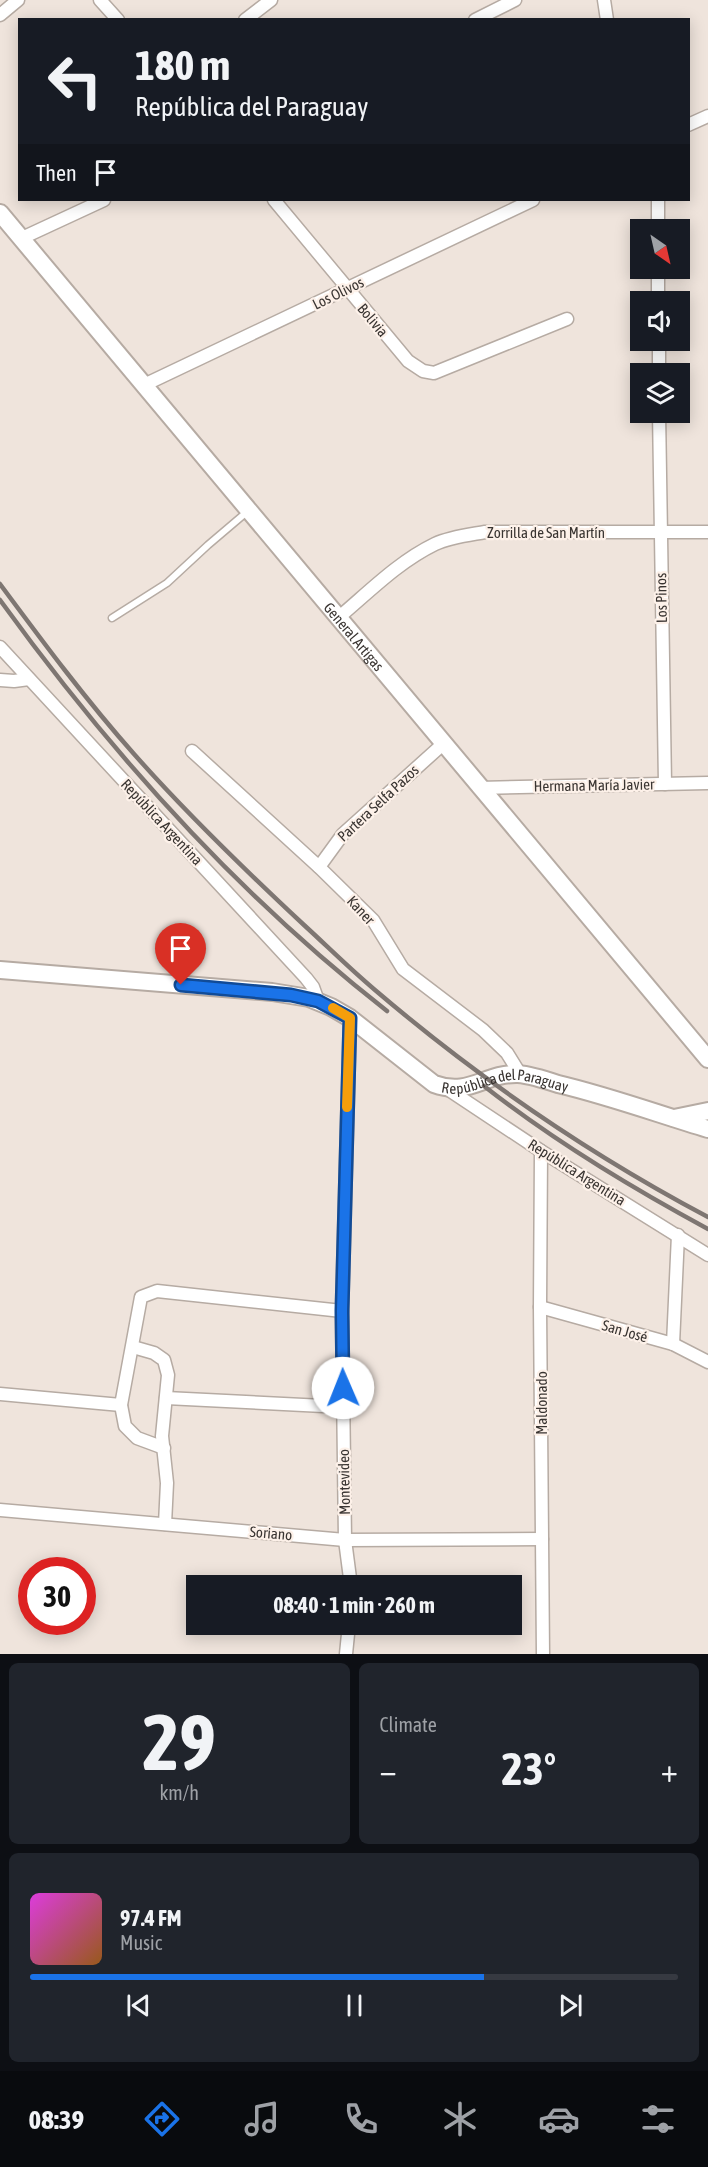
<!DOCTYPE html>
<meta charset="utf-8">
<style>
body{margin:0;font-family:"Asap Condensed",sans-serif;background:#20242c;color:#f1f3f6;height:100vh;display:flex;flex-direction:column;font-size:22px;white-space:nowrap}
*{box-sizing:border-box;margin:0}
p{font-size:20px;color:#9ea1a6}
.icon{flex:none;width:33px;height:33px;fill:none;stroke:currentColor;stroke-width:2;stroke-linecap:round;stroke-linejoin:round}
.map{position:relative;height:1654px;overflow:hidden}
.drawer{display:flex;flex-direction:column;gap:9px;padding:9px;background:#0d0f14;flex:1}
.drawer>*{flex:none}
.banner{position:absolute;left:18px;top:18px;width:672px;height:183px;border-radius:0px;box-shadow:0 3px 15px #0003;background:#171b24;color:#f1f3f6;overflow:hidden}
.needle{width:39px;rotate:146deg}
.buttons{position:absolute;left:630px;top:219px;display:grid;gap:12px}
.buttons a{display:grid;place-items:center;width:60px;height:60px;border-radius:0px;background:#171b24;box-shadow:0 3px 15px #0003;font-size:30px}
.speed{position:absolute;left:18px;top:1557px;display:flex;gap:12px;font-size:30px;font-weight:700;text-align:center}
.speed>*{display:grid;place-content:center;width:78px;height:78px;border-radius:50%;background:#171b24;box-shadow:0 3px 15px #0003;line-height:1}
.speed .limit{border:9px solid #d22;background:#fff;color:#111}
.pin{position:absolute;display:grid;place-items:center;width:51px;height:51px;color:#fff;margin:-62px -26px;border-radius:50% 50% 50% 0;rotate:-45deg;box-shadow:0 0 6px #0007}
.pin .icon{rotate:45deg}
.me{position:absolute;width:66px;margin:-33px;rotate:359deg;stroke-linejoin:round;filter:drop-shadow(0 0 4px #0008)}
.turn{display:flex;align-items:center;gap:21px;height:126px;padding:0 18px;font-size:27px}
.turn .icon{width:78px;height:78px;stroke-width:2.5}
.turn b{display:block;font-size:42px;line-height:51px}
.then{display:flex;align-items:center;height:57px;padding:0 18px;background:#0003;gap:12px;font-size:22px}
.big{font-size:45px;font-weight:700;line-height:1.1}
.drawer .widget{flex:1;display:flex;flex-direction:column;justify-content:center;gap:9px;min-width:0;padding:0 21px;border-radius:9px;background:#20242c}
.drawer .dial{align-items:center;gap:0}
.dial b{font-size:78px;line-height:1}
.song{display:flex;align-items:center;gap:18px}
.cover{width:72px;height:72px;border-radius:9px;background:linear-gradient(135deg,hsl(300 70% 55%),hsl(30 70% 35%))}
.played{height:6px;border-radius:3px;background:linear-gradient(90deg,#1a73e8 70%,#363941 70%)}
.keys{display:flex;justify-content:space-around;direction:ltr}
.heat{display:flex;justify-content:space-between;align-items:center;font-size:33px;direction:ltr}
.drawer .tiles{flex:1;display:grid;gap:9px;grid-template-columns:1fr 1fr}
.widget:last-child{grid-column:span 2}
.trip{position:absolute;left:186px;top:1575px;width:336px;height:60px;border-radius:0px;background:#171b24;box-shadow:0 3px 15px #0003;font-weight:700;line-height:60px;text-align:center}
.dock{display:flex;height:96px;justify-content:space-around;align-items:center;background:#090b0e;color:#9ea1a6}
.dock .icon{width:42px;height:42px}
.dock .active{color:#1a73e8}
.dock b{font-size:27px;color:#f1f3f6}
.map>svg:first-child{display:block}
</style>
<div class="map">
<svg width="708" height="1654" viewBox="0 0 708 1654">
<rect width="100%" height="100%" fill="#efe4dc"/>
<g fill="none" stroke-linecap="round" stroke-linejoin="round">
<g stroke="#b6aba3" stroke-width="9">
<path id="lane" d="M112,618l55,-35 41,-38 40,-34"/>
</g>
<g stroke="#b6aba3" stroke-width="15">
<g id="street">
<path d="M100,0l18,20"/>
<path d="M604,0l3,20"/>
<path d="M0,15l18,-15"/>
<path d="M245,20l26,-20"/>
<path d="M475,20l40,-20"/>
<path d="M688,125l20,-9"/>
<path d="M274,200l134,161 15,10 11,2 133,-54"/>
<path d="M658,200v30"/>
<path d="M22,238l82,-38"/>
<path d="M658,268v34"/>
<path d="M659,340v34"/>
<path d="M144,385l389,-185"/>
<path d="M659,412l6,372"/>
<path d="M338,618c31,-26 60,-56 97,-74 15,-7 33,-9 50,-12h223"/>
<path d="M0,647l306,331 7,9 5,14"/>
<path d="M0,680l14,1 15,-2"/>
<path d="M192,751l127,116 54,53 30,49 80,61 24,23 13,21"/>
<path d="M479,788l229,-5"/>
<path d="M319,867l24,-33 100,-90"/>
<path d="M350,1018l-8,293 3,229 6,46"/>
<path d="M446,1088l95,63 167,104"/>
<path d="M541,1151l-1,156 3,347"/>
<path d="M540,1307l133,37 35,18"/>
<path d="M673,1344l5,-109"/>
<path d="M133,1347l21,6 10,7 4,15 -6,61 5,47 -2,41"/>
<path d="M0,1394l121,11"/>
<path d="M166,1398l177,9"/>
<path d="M164,1448l-27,-10 -12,-12 -4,-21 20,-108 16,-6 185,20"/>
<path d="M0,1510l345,30 197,-1"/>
<path d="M346,1654l3,-30"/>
</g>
</g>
<g stroke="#b6aba3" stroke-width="20">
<g id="secondary">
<path id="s1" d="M0,213l708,846"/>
<path id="s2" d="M0,970l272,22 37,6 22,9 19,11 84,66c36,13 50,-11 84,-10 13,1 28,6 40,10 51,12 100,30 150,45"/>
<path d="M674,1118l34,-7"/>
</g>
</g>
<use href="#lane" stroke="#fff" stroke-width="6"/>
<use href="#street" stroke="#fff" stroke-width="12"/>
<use href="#secondary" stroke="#fff" stroke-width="16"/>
<g stroke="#7e7672" stroke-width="4.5">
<path d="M0,584c43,58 86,116 134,170 53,60 111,116 170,171 23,21 46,44 71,65 102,87 214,164 333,227"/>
<path d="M0,600c110,152 238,295 387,411"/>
<path d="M484,1086c70,55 146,101 224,143"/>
</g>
</g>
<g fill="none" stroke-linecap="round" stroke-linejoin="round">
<g stroke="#114b97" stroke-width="15">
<path id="route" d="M181,985l110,10 27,6 32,17 -8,293 1,77"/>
</g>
<use href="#route" stroke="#1a73e8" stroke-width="10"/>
<path stroke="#f59e0b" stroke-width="10" d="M333,1008l17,10 -3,89"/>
</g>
<g text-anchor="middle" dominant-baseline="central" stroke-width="4.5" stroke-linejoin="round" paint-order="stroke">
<g font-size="15" fill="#3a3532" stroke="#fdf1e9">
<text transform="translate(338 293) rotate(-26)">Los Olivos</text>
<text transform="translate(373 320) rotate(50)">Bolivia</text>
<text x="546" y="532">Zorrilla de San Martín</text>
<text transform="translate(661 598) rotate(-91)">Los Pinos</text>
<text stroke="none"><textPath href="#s1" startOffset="552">General Artigas</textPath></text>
<text transform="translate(594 785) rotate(-1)">Hermana María Javier</text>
<text transform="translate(378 803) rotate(-43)">Partera Selfa Pazos</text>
<text transform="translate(162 822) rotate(47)">República Argentina</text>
<text transform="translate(361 910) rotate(47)">Kaner</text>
<text stroke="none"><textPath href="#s2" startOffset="536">República del Paraguay</textPath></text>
<text transform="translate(577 1172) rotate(32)">República Argentina</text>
<text transform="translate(625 1331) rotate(16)">San José</text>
<text transform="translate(541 1403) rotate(-90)">Maldonado</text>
<text transform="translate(344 1482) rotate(-91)">Montevideo</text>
<text transform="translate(271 1533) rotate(5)">Soriano</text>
</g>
</g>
</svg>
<div class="buttons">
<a><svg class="needle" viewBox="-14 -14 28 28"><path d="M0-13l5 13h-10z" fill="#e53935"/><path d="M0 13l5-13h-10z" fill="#9ea1a6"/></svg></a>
<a><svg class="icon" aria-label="sound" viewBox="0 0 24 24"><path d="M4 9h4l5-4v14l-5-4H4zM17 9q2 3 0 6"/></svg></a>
<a><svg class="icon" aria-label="layers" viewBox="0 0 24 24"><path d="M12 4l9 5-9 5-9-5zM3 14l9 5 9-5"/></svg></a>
</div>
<div class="speed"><div class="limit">30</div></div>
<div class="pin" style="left:181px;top:985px;background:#d93025"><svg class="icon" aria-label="arrive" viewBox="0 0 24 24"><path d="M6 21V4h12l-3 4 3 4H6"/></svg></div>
<svg class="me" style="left:343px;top:1388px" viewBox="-20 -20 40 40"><circle r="19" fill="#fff"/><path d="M0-13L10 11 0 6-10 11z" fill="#1a73e8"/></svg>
<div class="trip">08:40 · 1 min · 260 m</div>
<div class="banner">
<div class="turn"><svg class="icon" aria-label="left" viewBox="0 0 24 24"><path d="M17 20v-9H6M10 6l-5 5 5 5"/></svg><div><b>180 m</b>República del Paraguay</div></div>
<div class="then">Then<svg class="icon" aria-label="arrive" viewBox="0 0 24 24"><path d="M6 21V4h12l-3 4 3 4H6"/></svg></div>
</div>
</div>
<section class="drawer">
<div class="tiles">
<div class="widget dial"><b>29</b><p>km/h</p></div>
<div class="widget"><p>Climate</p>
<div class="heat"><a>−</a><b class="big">23°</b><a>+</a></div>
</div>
<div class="widget">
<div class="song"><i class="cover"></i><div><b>97.4 FM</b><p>Music</p></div></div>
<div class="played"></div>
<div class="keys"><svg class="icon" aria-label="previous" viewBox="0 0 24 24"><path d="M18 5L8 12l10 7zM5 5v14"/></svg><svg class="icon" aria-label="pause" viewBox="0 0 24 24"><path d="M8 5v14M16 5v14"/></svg><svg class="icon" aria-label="next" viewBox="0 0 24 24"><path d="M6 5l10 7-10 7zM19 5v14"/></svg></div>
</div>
</div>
</section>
<nav class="dock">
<b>08:39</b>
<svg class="icon active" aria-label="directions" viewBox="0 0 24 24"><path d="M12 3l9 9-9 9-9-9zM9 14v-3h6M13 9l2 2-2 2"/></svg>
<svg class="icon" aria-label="music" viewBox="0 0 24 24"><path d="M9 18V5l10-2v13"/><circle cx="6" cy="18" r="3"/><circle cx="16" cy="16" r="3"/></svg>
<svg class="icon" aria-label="phone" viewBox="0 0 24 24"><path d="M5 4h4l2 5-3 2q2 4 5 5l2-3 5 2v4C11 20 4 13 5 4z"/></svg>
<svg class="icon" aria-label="climate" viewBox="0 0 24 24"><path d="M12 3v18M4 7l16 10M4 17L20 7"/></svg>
<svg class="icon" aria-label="car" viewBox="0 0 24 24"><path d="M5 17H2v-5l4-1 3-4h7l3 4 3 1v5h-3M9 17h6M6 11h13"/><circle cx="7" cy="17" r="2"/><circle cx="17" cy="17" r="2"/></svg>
<svg class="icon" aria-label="filters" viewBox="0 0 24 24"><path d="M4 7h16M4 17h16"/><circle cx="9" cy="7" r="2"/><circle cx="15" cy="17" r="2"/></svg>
</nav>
